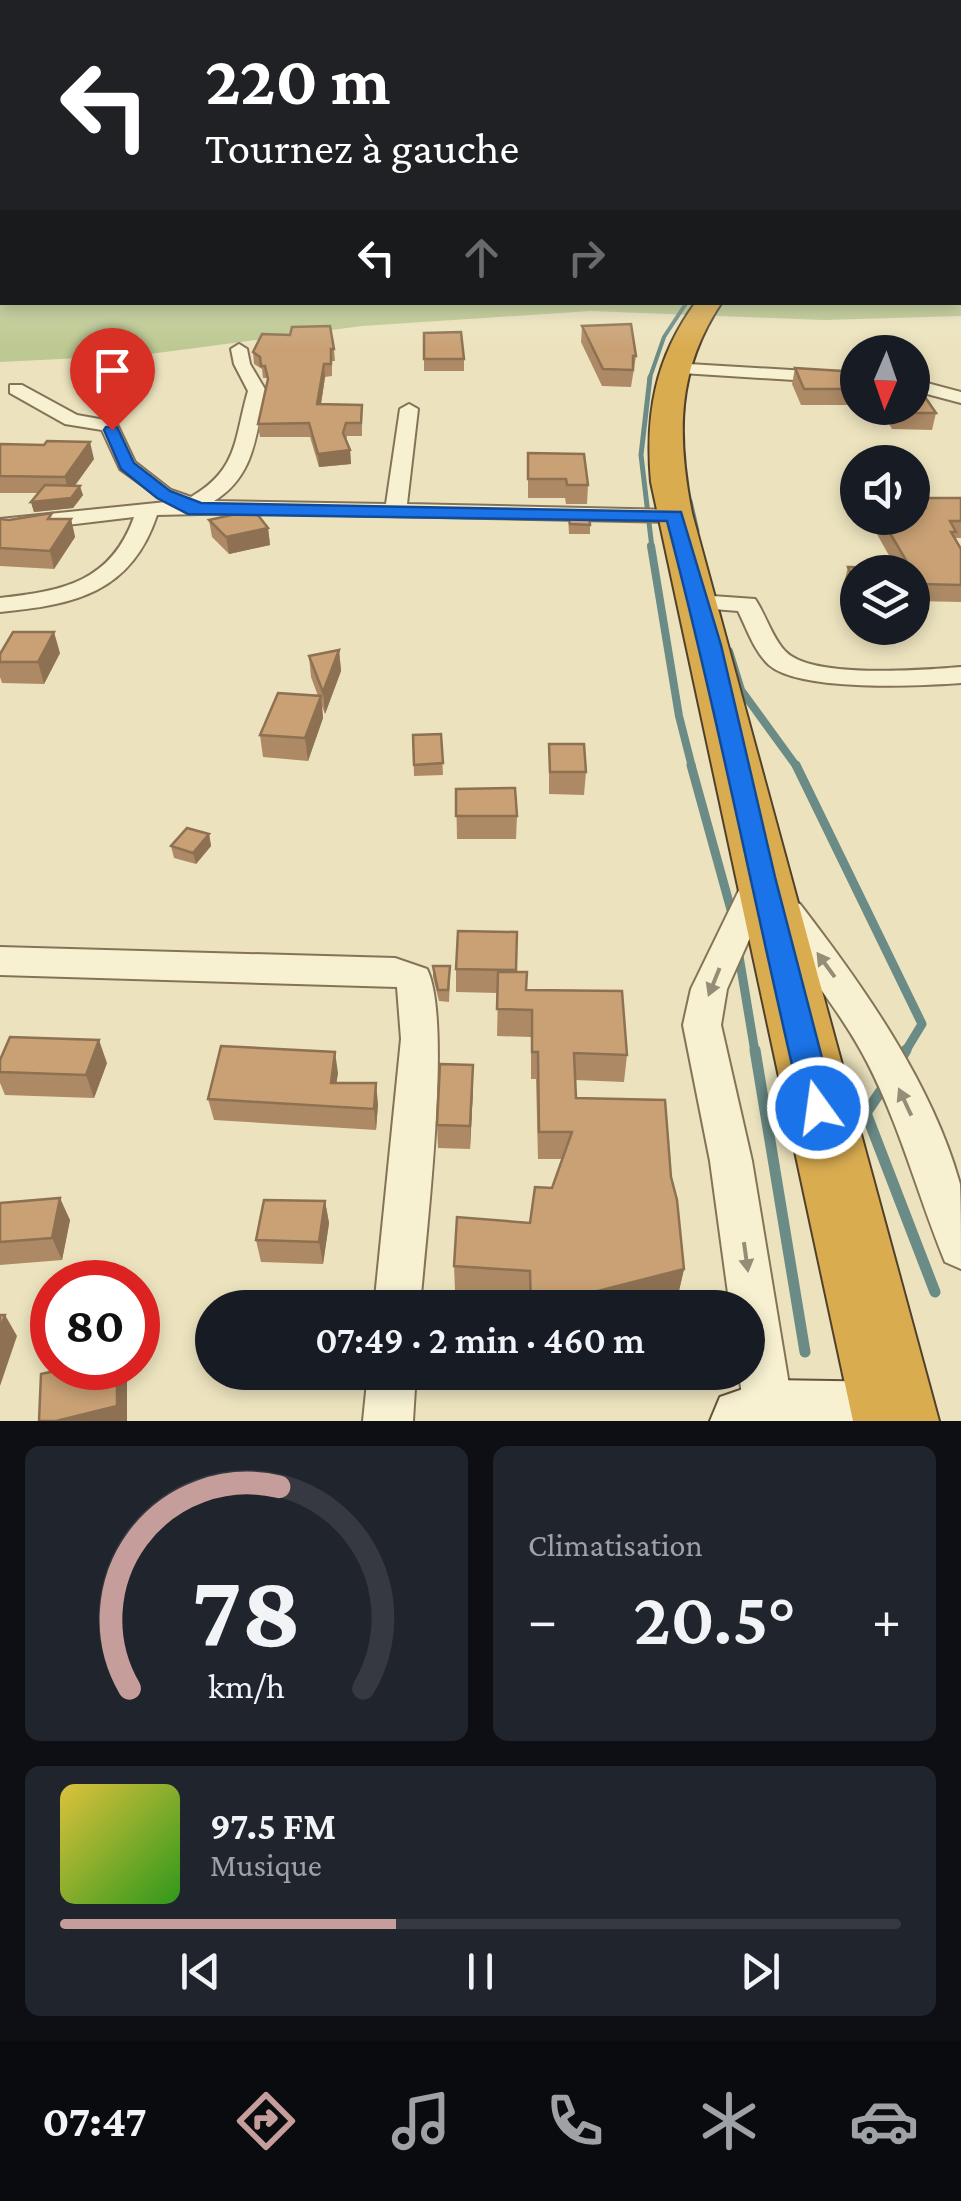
<!DOCTYPE html>
<html lang="fr">
<meta charset="utf-8">
<style>
body{margin:0;font-family:"Crimson Pro",serif;background:#20242c;color:#f1f3f6;height:100vh;display:flex;flex-direction:column;font-size:38px;white-space:nowrap}
*{box-sizing:border-box;margin:0}
p{font-size:32px;color:#9ea1a6}
.icon{flex:none;width:55px;height:55px;fill:none;stroke:currentColor;stroke-width:2;stroke-linecap:round;stroke-linejoin:round}
.map{position:relative;height:1421px;overflow:hidden}
.side{display:flex;flex-direction:column;gap:25px;padding:25px;background:#0d0f14;flex:1}
.side>*{flex:none}
.banner{position:absolute;left:0px;top:0px;width:962px;height:305px;box-shadow:0 5px 15px #0003;background:#202124;color:#fff;overflow:hidden}
.needle{width:65px;rotate:182deg}
.controls{position:absolute;left:840px;top:335px;display:grid;gap:20px}
.controls a{display:grid;place-items:center;width:90px;height:90px;border-radius:50%;background:#171b24;box-shadow:0 5px 15px #0003;font-size:50px}
.speed{position:absolute;left:30px;top:1260px;display:flex;gap:20px;font-size:50px;font-weight:700;text-align:center}
.speed>*{display:grid;place-content:center;width:130px;height:130px;border-radius:50%;background:#171b24;box-shadow:0 5px 15px #0003;line-height:1}
.speed .limit{border:15px solid #d22;background:#fff;color:#111}
.pin{position:absolute;display:grid;place-items:center;width:85px;height:85px;color:#fff;margin:-102px -42px;border-radius:50% 50% 50% 0;rotate:-45deg;box-shadow:0 0 10px #0007}
.pin .icon{rotate:45deg}
.me{position:absolute;width:110px;margin:-55px;rotate:346deg;stroke-linejoin:round;filter:drop-shadow(0 0 8px #0008)}
.turn{display:flex;align-items:center;gap:35px;height:210px;padding:0 40px;font-size:45px}
.turn .icon{width:130px;height:130px;stroke-width:2.5}
.turn b{display:block;font-size:70px;line-height:85px}
.lanes{display:flex;align-items:center;height:95px;padding:0 40px;background:#0003;justify-content:center;gap:50px;direction:ltr}
.lanes .off{opacity:.35}
.big{font-size:75px;font-weight:600;line-height:1.1}
.side .tile{flex:1;display:flex;flex-direction:column;justify-content:center;gap:15px;min-width:0;padding:0 35px;border-radius:15px;background:#20242c}
.side .dial{align-items:center;gap:0}
.dial svg{height:260px;overflow:visible;fill:none;stroke:#363941;stroke-width:7;stroke-linecap:round;text-anchor:middle}
.dial text{fill:#f1f3f6;stroke:none}
.song{display:flex;align-items:center;gap:30px}
.cover{width:120px;height:120px;border-radius:15px;background:linear-gradient(135deg,hsl(50 70% 55%),hsl(110 70% 35%))}
.played{height:10px;border-radius:5px;background:linear-gradient(90deg,#c59d9a 40%,#363941 40%)}
.keys{display:flex;justify-content:space-around;direction:ltr}
.heat{display:flex;justify-content:space-between;align-items:center;font-size:55px;direction:ltr}
.side .tiles{flex:1;display:grid;gap:25px;grid-template-columns:1fr 1fr}
.tile:last-child{grid-column:span 2}
.trip{position:absolute;left:195px;top:1290px;width:570px;height:100px;border-radius:50px;background:#171b24;box-shadow:0 5px 15px #0003;font-weight:600;line-height:100px;text-align:center}
.tab-bar{display:flex;height:160px;justify-content:space-around;align-items:center;background:#090b0e;color:#9ea1a6}
.tab-bar .icon{width:70px;height:70px}
.tab-bar .selected{color:#c59d9a}
.tab-bar b{font-size:45px;color:#f1f3f6}
.map>svg:first-child{display:block}
</style>
<div class="map">
<svg width="961" height="1421" viewBox="0 0 961 1421">
<rect width="100%" height="100%" fill="#ece3be"/>
<path fill="#bdc993" d="M0,256l2,46h958l1,-46v60l-137,4 -234,-9 -228,15 -220,29 -142,7z"/>
<g fill="none" stroke-linecap="round" stroke-linejoin="round">
<path stroke="#6a8b86" stroke-width="4" d="M649,380l15,-43 23,-35"/>
<g stroke="#6a8b86" stroke-width="5">
<path d="M650,377l-9,78 11,93"/>
<path d="M690,501l7,30"/>
</g>
<g stroke="#6a8b86" stroke-width="8">
<path d="M651,546l28,170 13,51"/>
<path d="M729,651l12,39 56,77"/>
</g>
<g stroke="#6a8b86" stroke-width="9">
<path d="M691,765l42,152"/>
<path d="M796,765l126,259 -17,28"/>
<path d="M738,950l17,102"/>
</g>
<g stroke="#6a8b86" stroke-width="11">
<path d="M755,1050l50,302"/>
<path d="M899,1062l7,-12"/>
<path d="M887,1082l-21,31 69,179"/>
</g>
<g stroke="#847358" stroke-width="4">
<g id="street">
<path d="M2,230v8l-2,1v-8z"/>
<path d="M239,344l8,5 3,15 16,27c-11,43 -10,84 -52,110l172,3 14,-95 9,-5 9,5 -11,95 267,6 11,6 -11,6 -430,-9 -87,2c-26,78 -83,90 -157,97v-14c63,-7 111,-16 134,-81l-134,16v-14l166,-17 -46,-33 -18,-39 -37,-6 -55,-31v-8h12l55,30 39,7 19,40 36,28 20,7c48,-28 43,-58 57,-106l-14,-27 -3,-15z"/>
<path d="M672,363l186,11v10l-192,-12v-8z"/>
<path d="M912,379l49,13v11l-49,-13z"/>
<path d="M698,595l57,4c11,16 17,39 31,53 27,27 137,18 175,15v16c-41,3 -161,9 -192,-18 -15,-14 -22,-36 -31,-54l-49,-4 -3,-5z"/>
<path d="M758,872l12,3 4,9 -47,105 -6,36 31,136 43,260h-50l-6,-49h9v-64h-18l-20,-147 -27,-136 8,-36 51,-105 4,-9z"/>
<path d="M788,900l12,4c63,82 132,179 160,280 1,25 1,59 1,85l-16,-7c-27,-66 -45,-136 -78,-200 -27,-53 -68,-97 -96,-149l5,-9z"/>
<path d="M0,947l395,11 32,11c26,52 -2,270 -7,339h-46l27,-269 -4,-52 -397,-12z"/>
<path d="M368,1372h48l-3,49h-50z"/>
</g>
</g>
<g stroke="#65543b" stroke-width="4">
<path id="secondary" d="M769,1380l126,2 24,10 10,24 -3,5h-216l10,-24z"/>
</g>
<g stroke="#51412c" stroke-width="4">
<path id="highway" d="M696,302h26c-46,68 -45,134 -30,211l247,908h-86l-202,-939c-6,-68 4,-124 45,-180z"/>
</g>
<use href="#street" fill="#f7f0d1" fill-rule="evenodd"/>
<use href="#secondary" fill="#f7f0d1" fill-rule="evenodd"/>
<use href="#highway" fill="#daac50" fill-rule="evenodd"/>
</g>
<g fill="#ad8a65">
<path d="M582,326l54,30 -5,31 -29,-1 -21,-44z"/>
<path d="M424,333l40,26v12h-40z"/>
<path d="M334,349l1,12h-3v15l-7,1 -4,27 41,14v18h-15l-1,4 4,10 1,14 -32,3 -9,-30h-50l-2,-13 10,-42 -1,-4h-4l-1,-9 -8,-5 -1,-12z"/>
<path d="M795,368l63,4v33h-57l-9,-21z"/>
<path d="M880,408h32l24,5 -4,17 -40,-1z"/>
<path d="M0,444l94,15 -20,27 9,9 -10,13 -39,4 -3,-10 7,-9h-38z"/>
<path d="M528,453l60,32 -1,19h-21l-1,-6h-37z"/>
<path d="M961,498v40h-6l6,11v53l-45,-1 -4,-5v-24h-54v40h-5l-10,-25 5,-20 48,1 -28,-50h44z"/>
<path d="M568,514l22,11v9h-21z"/>
<path d="M0,519h71l4,18 -21,32 -54,-3z"/>
<path d="M209,520l59,8 2,17 -41,9 -17,-17z"/>
<path d="M339,650l2,21 -16,43 -3,-8 1,12 -15,43 -45,-4 -3,-22 58,-39 -7,-19 -2,-21z"/>
<path d="M60,653l-16,31 -42,-1 -2,-6v-23z"/>
<path d="M441,734l2,41 -29,1 -1,-41z"/>
<path d="M549,744l37,28 -2,23 -35,-1z"/>
<path d="M456,789l61,27 -1,23h-59z"/>
<path d="M209,834l2,12 -15,18 -22,-6 -3,-12z"/>
<path d="M517,932l-1,40 10,18 101,65 -3,27 -49,-2 1,18 95,79 13,92 -6,26 -49,13h-100l-1,-12 -73,-5 -1,-25 76,-43 22,-35 10,-29h-24l-2,-80h-5v-42l-34,-1 1,-43 -42,-1v-23z"/>
<path d="M433,966l17,12 -1,24 -10,-1 -6,-24z"/>
<path d="M107,1063l-13,35 -89,-3 -5,-12v-11z"/>
<path d="M338,1073l-2,10 42,21 -2,26 -162,-10 -6,-21z"/>
<path d="M473,1088l-3,61 -32,-1 -1,-23z"/>
<path d="M325,1201l4,22 -6,41 -62,-2 -5,-22z"/>
<path d="M0,1203l70,17 -8,40 -62,5z"/>
<path d="M418,1372h32v8l-31,2z"/>
</g>
<g fill="#8d7152">
<path d="M324,364l1,13 -6,40 -2,-13z"/>
<path d="M90,442l4,17 -25,35 -4,-17z"/>
<path d="M350,450l1,14 -32,3 -1,-13z"/>
<path d="M80,486l3,9 -10,13 -39,4 -3,-10z"/>
<path d="M71,519l4,18 -21,32 -4,-18z"/>
<path d="M268,528l2,17 -41,9 -3,-17z"/>
<path d="M54,632l6,21 -16,31 -6,-22z"/>
<path d="M339,650l2,21 -16,43 -2,-22z"/>
<path d="M321,696l2,22 -15,43 -3,-23z"/>
<path d="M209,834l2,12 -15,18 -3,-11z"/>
<path d="M99,1040l8,23 -13,35 -8,-23z"/>
<path d="M335,1052l3,21 -5,31 -2,-21z"/>
<path d="M473,1065v23l-3,61v-23z"/>
<path d="M376,1083l2,21 -2,26 -2,-21z"/>
<path d="M60,1198l10,22 -8,40 -10,-22z"/>
<path d="M325,1201l4,22 -6,41 -4,-22z"/>
<path d="M684,1269l-6,26 -49,13h-96z"/>
<path d="M5,1315l12,21 -17,50v-56z"/>
<path d="M117,1368h6l4,8v45h-71z"/>
</g>
<g fill="#c9a175" stroke="#8d7152" stroke-width="2.5">
<rect x="0" y="169" width="2" height="29"/>
<path d="M631,324l5,32h-3v14l-30,-1 -21,-43z"/>
<path d="M330,326l4,23h-3v15h-7l-7,40 45,1 -1,18h-15l-3,10 7,17 -32,4 -9,-31 -51,1 10,-45 -3,-13h-4l-1,-9 -7,-5 9,-18 28,1 2,-8z"/>
<path d="M461,332l3,27h-40v-26z"/>
<path d="M795,368l63,4v17h-54z"/>
<path d="M912,378l24,35h-40l-3,-5h19z"/>
<path d="M47,441l43,1 -25,35 -65,-1v-32l44,1z"/>
<path d="M528,453l56,1 4,31h-21l-1,-6h-38z"/>
<path d="M45,485l35,1 -9,12 -40,4z"/>
<path d="M912,498h49v23h-11l6,11h-5l10,17v36l-41,-1 -39,-66h31z"/>
<path d="M254,510l14,18 -42,9 -17,-17z"/>
<path d="M52,513l-4,6h23l-21,32 -50,-3v-29l9,1z"/>
<path d="M568,514h21l1,11 -20,-1z"/>
<path d="M848,567l50,1 3,4h-43v19z"/>
<path d="M13,632h41l-16,30h-38v-8z"/>
<path d="M339,650l-16,42 -14,-36z"/>
<path d="M278,693l43,3 -16,42 -45,-3z"/>
<path d="M441,734l2,29 -29,2 -1,-30z"/>
<path d="M549,744h35l2,28h-36z"/>
<path d="M515,788l2,28h-61v-27z"/>
<path d="M187,828l22,6 -16,19 -22,-7z"/>
<path d="M458,931l59,1 -1,38 -60,-1z"/>
<path d="M433,966h17l-2,24h-10z"/>
<path d="M498,972h29l-1,18 96,1 5,64 -53,-2 2,45 89,2 6,77 6,23 7,69 -153,39 -1,-37 -76,-5 3,-49 73,6 5,-36 17,1 20,-56h-33l-1,-80h-6v-42l-35,-1z"/>
<path d="M10,1037l89,3 -13,35 -86,-3v-12z"/>
<path d="M221,1046l114,6 -4,31h45l-2,26 -166,-10z"/>
<path d="M440,1064l33,1 -3,61 -33,-1z"/>
<path d="M60,1198l-8,40 -52,4v-39z"/>
<path d="M264,1200l61,1 -6,41 -63,-2z"/>
<path d="M0,1315h5l-5,15z"/>
<path d="M68,1368h49v38l-61,15h-17l2,-47z"/>
</g>
<defs><path id="oneway-solid" d="M-6-.8H1V-3.2L6.5 0L1 3.2V.8H-6Z" transform="scale(2.5)"/></defs>
<g fill="#958d76">
<use href="#oneway-solid" transform="translate(826 965) rotate(-126)"/>
<use href="#oneway-solid" transform="translate(714 982) rotate(112)"/>
<use href="#oneway-solid" transform="translate(905 1102) rotate(-115)"/>
<use href="#oneway-solid" transform="translate(746 1257) rotate(82)"/>
</g>
<linearGradient id="sky" x2="0" y2="1"><stop stop-color="#8cb8d5"/><stop offset="0.43" stop-color="#f6f2e2"/><stop offset="1" stop-color="#f6f2e2" stop-opacity="0"/></linearGradient>
<rect width="961" height="348" fill="url(#sky)"/>
<path fill="#1a73e8" stroke="#114b97" stroke-width="2.5" d="M106,427h11l17,36 36,28 31,12 480,9 40,133 54,232 60,231 -5,10 -12,5 -11,-5 -5,-10c-46,-195 -84,-393 -135,-587l-479,-7 -31,-16 -36,-29 -17,-39z"/>
</svg>
<div class="controls">
<a><svg class="needle" viewBox="-14 -14 28 28"><path d="M0-13l5 13h-10z" fill="#e53935"/><path d="M0 13l5-13h-10z" fill="#9ea1a6"/></svg></a>
<a><svg class="icon" aria-label="sound" viewBox="0 0 24 24"><path d="M4 9h4l5-4v14l-5-4H4zM17 9q2 3 0 6"/></svg></a>
<a><svg class="icon" aria-label="layers" viewBox="0 0 24 24"><path d="M12 4l9 5-9 5-9-5zM3 14l9 5 9-5"/></svg></a>
</div>
<div class="speed"><div class="limit">80</div></div>
<div class="pin" style="left:112px;top:430px;background:#d93025"><svg class="icon" aria-label="arrive" viewBox="0 0 24 24"><path d="M6 21V4h12l-3 4 3 4H6"/></svg></div>
<svg class="me" style="left:818px;top:1108px" viewBox="-20 -20 40 40"><circle r="17" fill="#1a73e8" stroke="#fff" stroke-width="3"/><path d="M0-11L8 9 0 5-8 9z" fill="#fff"/></svg>
<div class="trip">07:49 · 2 min · 460 m</div>
<div class="banner">
<div class="turn"><svg class="icon" aria-label="left" viewBox="0 0 24 24"><path d="M17 20v-9H6M10 6l-5 5 5 5"/></svg><div><b>220 m</b>Tournez à gauche</div></div>
<div class="lanes"><svg class="icon" aria-label="left" viewBox="0 0 24 24"><path d="M17 20v-9H6M10 6l-5 5 5 5"/></svg><svg class="icon off" aria-label="ahead" viewBox="0 0 24 24"><path d="M12 20V5M6 11l6-6 6 6"/></svg><svg class="icon off" aria-label="right" viewBox="0 0 24 24"><path d="M7 20v-9h11M14 6l5 5-5 5"/></svg></div>
</div>
</div>
<section class="side">
<div class="tiles">
<div class="tile dial"><svg viewBox="0 0 100 80">
<path d="M14 69A42 42 0 1 1 86 69"/>
<path d="M14 69A42 42 0 0 1 60 7" stroke="#c59d9a"/>
<text x="50" y="56" font-size="32" font-weight="700">78</text>
<text x="50" y="72" font-size="11">km/h</text>
</svg></div>
<div class="tile"><p>Climatisation</p>
<div class="heat"><a>−</a><b class="big">20.5°</b><a>+</a></div>
</div>
<div class="tile">
<div class="song"><i class="cover"></i><div><b>97.5 FM</b><p>Musique</p></div></div>
<div class="played"></div>
<div class="keys"><svg class="icon" aria-label="previous" viewBox="0 0 24 24"><path d="M18 5L8 12l10 7zM5 5v14"/></svg><svg class="icon" aria-label="pause" viewBox="0 0 24 24"><path d="M8 5v14M16 5v14"/></svg><svg class="icon" aria-label="next" viewBox="0 0 24 24"><path d="M6 5l10 7-10 7zM19 5v14"/></svg></div>
</div>
</div>
</section>
<nav class="tab-bar">
<b>07:47</b>
<svg class="icon selected" aria-label="directions" viewBox="0 0 24 24"><path d="M12 3l9 9-9 9-9-9zM9 14v-3h6M13 9l2 2-2 2"/></svg>
<svg class="icon" aria-label="music" viewBox="0 0 24 24"><path d="M9 18V5l10-2v13"/><circle cx="6" cy="18" r="3"/><circle cx="16" cy="16" r="3"/></svg>
<svg class="icon" aria-label="phone" viewBox="0 0 24 24"><path d="M5 4h4l2 5-3 2q2 4 5 5l2-3 5 2v4C11 20 4 13 5 4z"/></svg>
<svg class="icon" aria-label="climate" viewBox="0 0 24 24"><path d="M12 3v18M4 7l16 10M4 17L20 7"/></svg>
<svg class="icon" aria-label="car" viewBox="0 0 24 24"><path d="M5 17H2v-5l4-1 3-4h7l3 4 3 1v5h-3M9 17h6M6 11h13"/><circle cx="7" cy="17" r="2"/><circle cx="17" cy="17" r="2"/></svg>
</nav>
